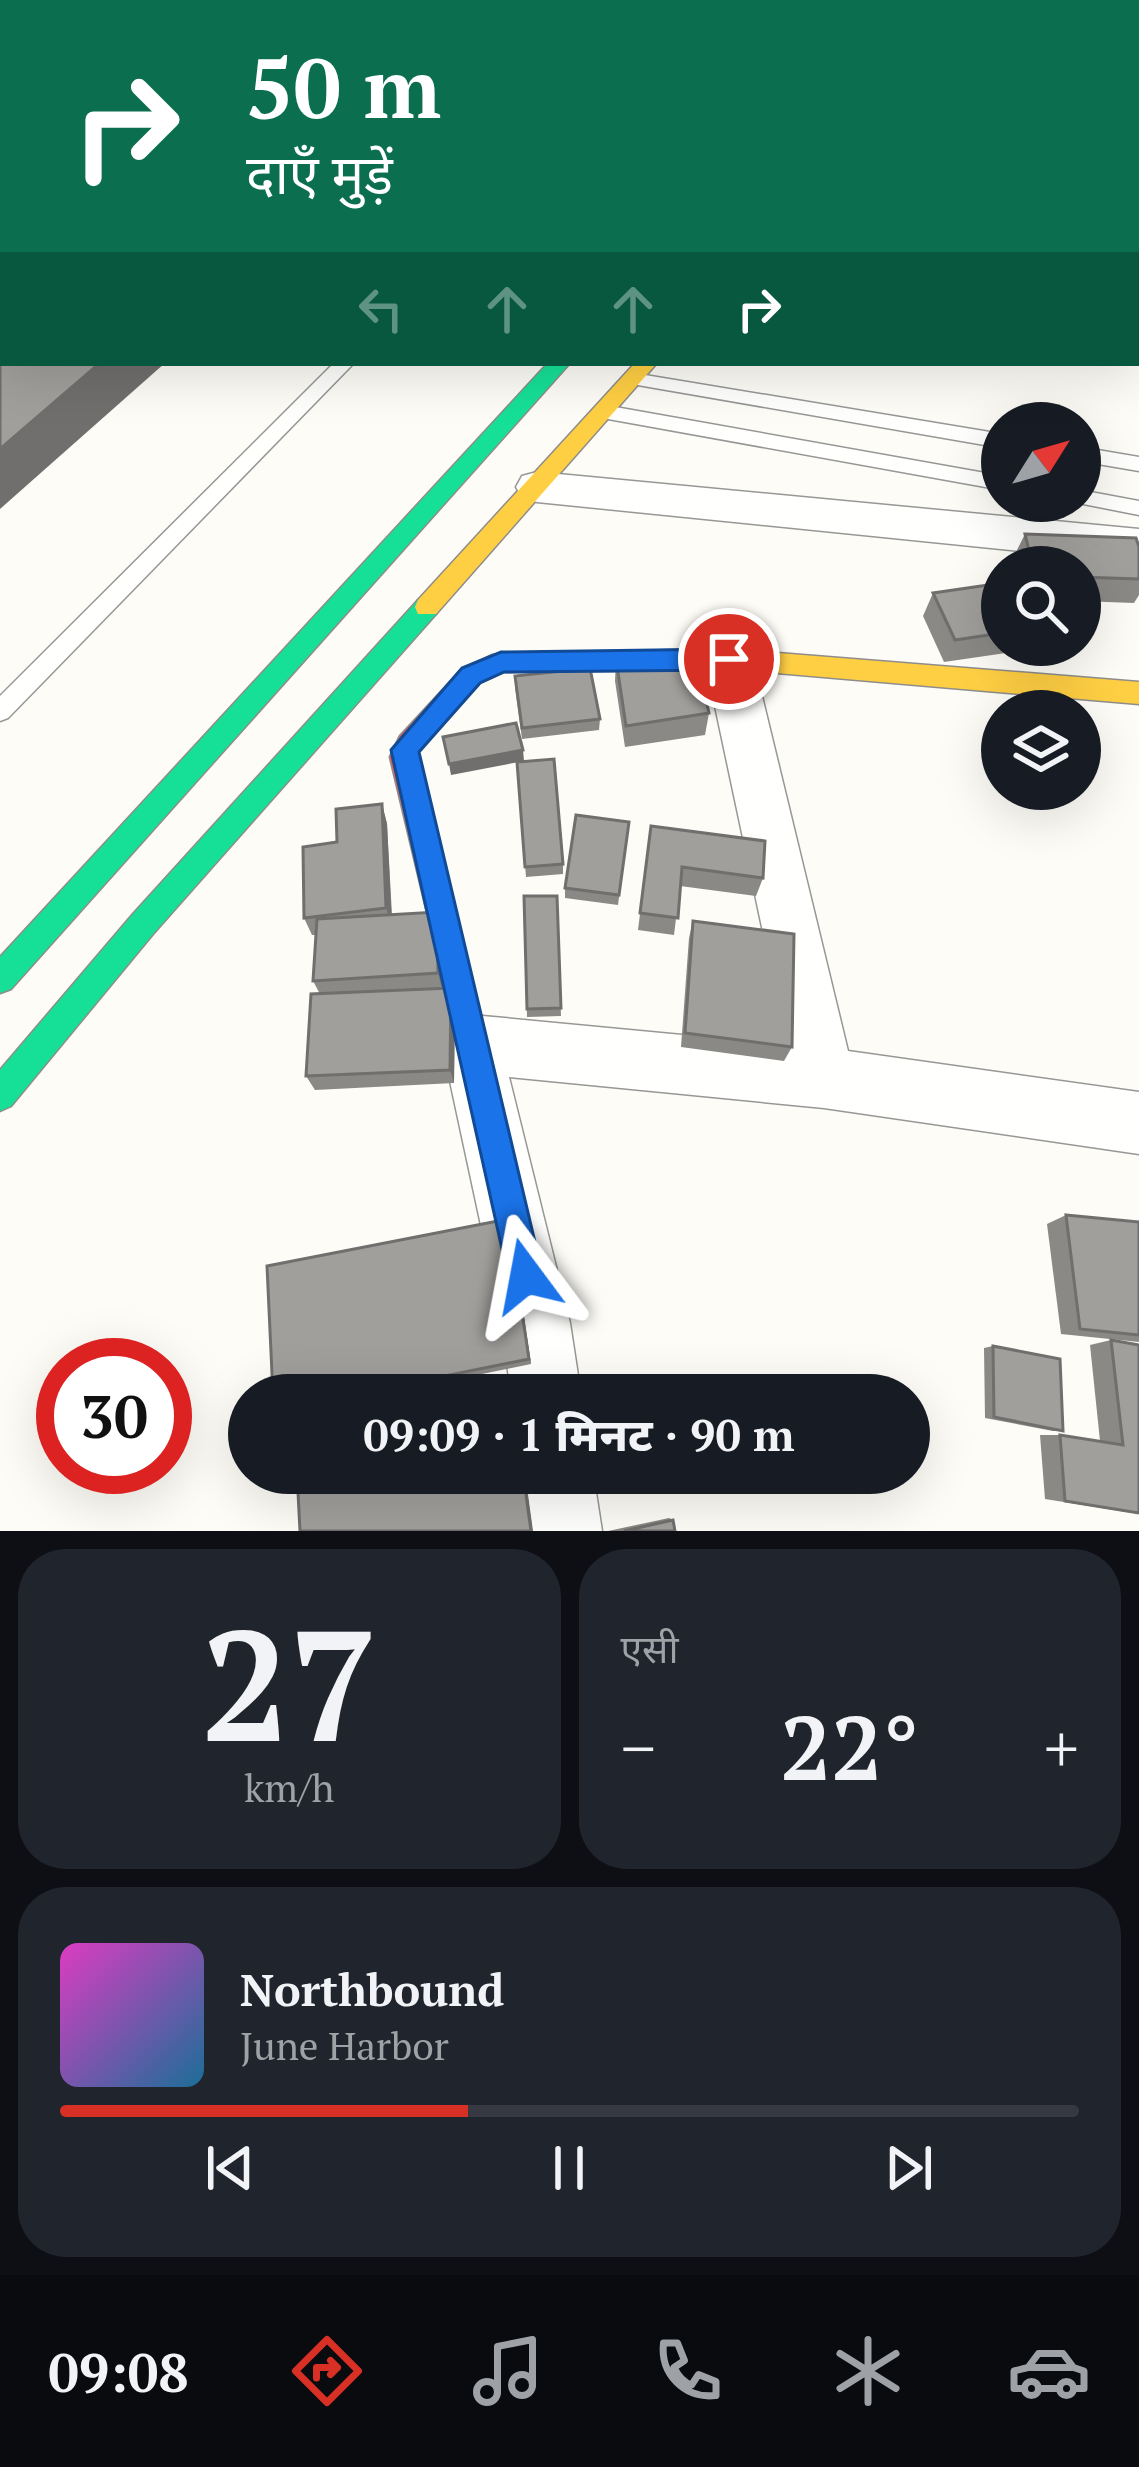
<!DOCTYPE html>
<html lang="hi">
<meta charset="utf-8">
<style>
body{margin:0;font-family:"PT Serif","Noto Sans Devanagari",serif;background:#20242c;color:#f1f3f6;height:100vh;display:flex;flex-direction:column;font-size:45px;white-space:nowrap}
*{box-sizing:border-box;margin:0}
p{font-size:39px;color:#9ea1a6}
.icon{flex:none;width:66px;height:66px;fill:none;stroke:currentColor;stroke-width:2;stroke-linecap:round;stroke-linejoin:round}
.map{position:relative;height:1531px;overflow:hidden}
.details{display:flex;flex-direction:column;gap:18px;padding:18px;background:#0d0f14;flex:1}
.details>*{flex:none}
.banner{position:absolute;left:0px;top:0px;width:1140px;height:366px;box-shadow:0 12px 48px #0002;background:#0b6e4f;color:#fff;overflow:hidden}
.needle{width:78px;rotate:53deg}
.buttons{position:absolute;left:981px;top:402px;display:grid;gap:24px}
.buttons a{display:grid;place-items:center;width:120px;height:120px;border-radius:50%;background:#171b24;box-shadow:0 12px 48px #0002;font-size:60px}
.speed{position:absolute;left:36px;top:1338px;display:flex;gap:24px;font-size:60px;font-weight:700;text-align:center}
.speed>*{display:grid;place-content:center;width:156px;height:156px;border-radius:50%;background:#171b24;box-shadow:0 12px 48px #0002;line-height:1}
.speed .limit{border:18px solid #d22;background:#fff;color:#111}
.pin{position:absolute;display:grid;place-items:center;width:102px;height:102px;color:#fff;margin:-51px;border:6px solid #fff;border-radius:50%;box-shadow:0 3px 12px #0007}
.me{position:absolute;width:132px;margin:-66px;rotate:347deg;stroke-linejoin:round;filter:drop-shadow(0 0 9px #0008)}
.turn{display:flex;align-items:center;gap:42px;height:252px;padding:0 48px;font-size:54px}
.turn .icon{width:156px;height:156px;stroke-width:2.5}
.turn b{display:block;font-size:84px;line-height:102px}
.lanes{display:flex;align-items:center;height:114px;padding:0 48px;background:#0003;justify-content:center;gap:60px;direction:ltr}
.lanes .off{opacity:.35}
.big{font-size:90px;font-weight:800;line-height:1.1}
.details .widget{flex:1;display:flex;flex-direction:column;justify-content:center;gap:18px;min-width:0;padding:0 42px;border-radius:48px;background:#20242c}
.details .dial{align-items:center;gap:0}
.dial b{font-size:156px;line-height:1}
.song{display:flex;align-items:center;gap:36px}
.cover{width:144px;height:144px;border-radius:18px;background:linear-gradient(135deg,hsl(310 70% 55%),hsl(200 70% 35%))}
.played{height:12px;border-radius:6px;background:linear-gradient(90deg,#d93025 40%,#363941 40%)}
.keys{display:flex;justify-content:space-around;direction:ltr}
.heat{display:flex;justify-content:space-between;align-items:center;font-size:66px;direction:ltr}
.details .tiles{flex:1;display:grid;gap:18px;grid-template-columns:1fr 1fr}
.widget:last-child{grid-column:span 2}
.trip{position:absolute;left:228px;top:1374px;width:702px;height:120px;border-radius:60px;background:#171b24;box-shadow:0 12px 48px #0002;font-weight:800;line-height:120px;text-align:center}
.tabs{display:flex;height:192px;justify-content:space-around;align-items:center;background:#090b0e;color:#9ea1a6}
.tabs .icon{width:84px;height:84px}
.tabs .on{color:#d93025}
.tabs b{font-size:54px;color:#f1f3f6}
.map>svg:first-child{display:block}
</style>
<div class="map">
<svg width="1139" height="1531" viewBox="0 0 1139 1531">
<rect width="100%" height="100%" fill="#fdfcf7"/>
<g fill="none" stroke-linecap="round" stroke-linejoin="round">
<g stroke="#979795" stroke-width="3">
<g id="lane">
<path d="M550,0h22l3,3h-22z"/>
<path d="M334,363h20l-346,355 -8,3v-25z"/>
<path d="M633,373l369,61v14l-376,-65v-8z"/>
<path d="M604,405l398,71v14l-405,-73v-10z"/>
<path d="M1080,447l59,10v14l-59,-10z"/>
<path d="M1080,490l59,11v14l-66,-13 7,-1z"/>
</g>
</g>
<g stroke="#979795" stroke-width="3">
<g id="street">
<path d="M537,472l602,57v34l-602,-61 -15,-4 -6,-11 6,-11z"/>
<path d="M729,640l17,5 7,14 95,392 291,41v62l-315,-46 -315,-31 61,246 11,72h-70l-9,-72 -60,-279 9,-20 21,-9 315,30 -82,-386 7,-14z"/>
<path d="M521,1473h72l9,58h-74z"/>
</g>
</g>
<g stroke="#8e8d8b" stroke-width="3">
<g id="fast">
<path d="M963,0h17l-19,3z"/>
<path d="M548,363h22l-559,626 -11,4v-36z"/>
<path d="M427,598l9,2 3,7 -3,7 -283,320 -142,172 -11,5v-41l133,-156 285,-314z"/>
</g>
</g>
<g stroke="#8e8d8b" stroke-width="3">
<g id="slow">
<path d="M891,0h16l-18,3z"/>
<path d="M635,363h22l-221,251h-18l-3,-7 3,-7z"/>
<path d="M729,649l410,33v22l-410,-35 -53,1 -13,-10 13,-10z"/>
</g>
</g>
<g stroke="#8e8d8b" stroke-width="3">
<path id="jam" d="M676,650l13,10 -13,10 -172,2 -24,11 -61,68 -3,6 72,287 -5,11 -11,4 -11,-4 -71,-298 10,-21 62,-67 30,-14z"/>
</g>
<use href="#lane" fill="#fffffe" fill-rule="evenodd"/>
<use href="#street" fill="#fffffe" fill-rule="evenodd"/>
<use href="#fast" fill="#16e098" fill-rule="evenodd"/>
<use href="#slow" fill="#ffcf43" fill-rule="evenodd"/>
<use href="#jam" fill="#f24e42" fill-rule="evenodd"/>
</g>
<g fill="#8a8986">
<path d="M26,0h519v3h-524z"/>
<path d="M3,13v210l-3,-1v-207z"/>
<path d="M1025,534l114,13v48l-5,8 -54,-2v-34h-65l-2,-9z"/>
<path d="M1002,583v62h34l-2,4 -90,13 -21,-46 10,-23z"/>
<path d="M616,659l93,54 -4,22 -80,12 -10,-66z"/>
<path d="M515,687l85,32 -1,11 -77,9z"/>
<path d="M517,762l46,102v10l-37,3z"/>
<path d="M382,804l5,20 5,91 49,15 1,59 13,15 -1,79 -139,7 -9,-14 14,-82 -7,-13 3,-46h-4l-8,-17 33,-76z"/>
<path d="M629,822l-11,83 -53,-7v-10z"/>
<path d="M651,826l112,52 -7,18 -76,-10 -6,49 -36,-5z"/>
<path d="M524,896h33l4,120 -34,1z"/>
<path d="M693,921l99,126 -8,14 -103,-14 8,-109z"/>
<path d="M1066,1215l73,7v120l-78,-8 -14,-110z"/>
<path d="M511,1231l20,133 -151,31h-107z"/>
<path d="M1111,1340l28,5v169l-94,-15 -5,-64h20l40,6 -10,-96z"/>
<path d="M993,1346l70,85h-10l-68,-13 -1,-70z"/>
<path d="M669,1518l4,2 2,11h-67z"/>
</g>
<g fill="#716f6d">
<path d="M154,0h27l1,3h-32z"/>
<path d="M100,363h65l-165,146v-60z"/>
<path d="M523,750l1,11 -73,14 -2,-11z"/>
<path d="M382,804l5,20 5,102 -6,-18z"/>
<path d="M437,912l4,18 1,59 -4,-16z"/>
<path d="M451,988l4,16 -1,79 -4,-13z"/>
<path d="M508,1219l3,12 20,133 -2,-5z"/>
<path d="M523,1473h2l8,58h-2z"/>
</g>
<g fill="#a19f9c" stroke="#716f6d" stroke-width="3">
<path d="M26,0h128l-4,3h-129z"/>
<path d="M224,0h312l-3,3h-299z"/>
<path d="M3,13v175l-3,-1v-172z"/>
<path d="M0,296l3,2v65h97l-100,86z"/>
<path d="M1025,534l111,4 3,9v32l-59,-2v-10h-47z"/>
<path d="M1002,583v50l-47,7 -22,-47z"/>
<path d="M696,657l13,56 -83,13 -10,-67z"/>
<path d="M590,668l10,51 -78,9 -7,-52z"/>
<path d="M516,723l7,27 -74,14 -6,-27z"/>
<path d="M554,759l9,105 -38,3 -8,-105z"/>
<path d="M382,804l4,104 -82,10 -1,-71 34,-5 -1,-33z"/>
<path d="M576,815l53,7 -10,73 -54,-7z"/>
<path d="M651,826l114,15 -2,37 -81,-11 -4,51 -38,-5z"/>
<path d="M524,896h33l4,112 -34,1z"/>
<path d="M437,912l1,61 -125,8 4,-62z"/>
<path d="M693,921l101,13 -2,113 -107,-14z"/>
<path d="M451,988l-1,82 -144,6 5,-82z"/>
<path d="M1066,1215l73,7v113l-59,-6z"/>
<path d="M508,1219l21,140 -178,36h-78l-6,-129z"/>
<path d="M1111,1340l28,5v168l-74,-12 -5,-66 63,10z"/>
<path d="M993,1346l67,13 3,72 -69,-14z"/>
<path d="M297,1473h226l8,58h-231z"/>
<path d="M673,1520l2,11h-51z"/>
</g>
<path fill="#1a73e8" stroke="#114b97" stroke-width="3" d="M729,649l13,10 -13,11 -225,2 -24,11 -61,69 124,524 -5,13 -12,5 -13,-5 -5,-13 -117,-526 71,-82 39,-16z"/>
</svg>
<div class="buttons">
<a><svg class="needle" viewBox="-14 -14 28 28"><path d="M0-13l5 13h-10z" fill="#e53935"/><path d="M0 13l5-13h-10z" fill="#9ea1a6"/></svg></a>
<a><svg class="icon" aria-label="search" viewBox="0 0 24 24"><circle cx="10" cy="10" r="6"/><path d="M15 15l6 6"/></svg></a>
<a><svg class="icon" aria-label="layers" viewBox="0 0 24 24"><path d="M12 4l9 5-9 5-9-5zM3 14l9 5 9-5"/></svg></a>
</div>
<div class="speed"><div class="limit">30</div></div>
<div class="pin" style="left:729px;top:659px;background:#d93025"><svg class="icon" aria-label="arrive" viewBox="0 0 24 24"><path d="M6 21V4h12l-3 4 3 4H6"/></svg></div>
<svg class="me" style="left:526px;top:1276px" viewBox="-20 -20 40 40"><path d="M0-17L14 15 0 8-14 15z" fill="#1a73e8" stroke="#fff" stroke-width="4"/></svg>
<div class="trip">09:09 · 1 मिनट · 90 m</div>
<div class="banner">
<div class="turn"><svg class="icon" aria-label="right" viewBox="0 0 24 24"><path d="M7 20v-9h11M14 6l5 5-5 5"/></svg><div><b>50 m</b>दाएँ मुड़ें</div></div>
<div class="lanes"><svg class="icon off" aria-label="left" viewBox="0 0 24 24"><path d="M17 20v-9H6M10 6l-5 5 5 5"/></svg><svg class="icon off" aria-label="ahead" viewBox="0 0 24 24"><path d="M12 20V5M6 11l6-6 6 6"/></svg><svg class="icon off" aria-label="ahead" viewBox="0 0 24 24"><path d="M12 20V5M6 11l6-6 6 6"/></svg><svg class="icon" aria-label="right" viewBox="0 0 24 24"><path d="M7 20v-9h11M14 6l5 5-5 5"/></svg></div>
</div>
</div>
<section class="details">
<div class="tiles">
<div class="widget dial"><b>27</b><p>km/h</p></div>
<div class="widget"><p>एसी</p>
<div class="heat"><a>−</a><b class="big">22°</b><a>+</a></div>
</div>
<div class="widget">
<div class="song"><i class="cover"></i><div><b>Northbound</b><p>June Harbor</p></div></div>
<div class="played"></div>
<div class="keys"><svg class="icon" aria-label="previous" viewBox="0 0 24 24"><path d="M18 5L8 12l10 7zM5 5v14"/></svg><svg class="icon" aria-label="pause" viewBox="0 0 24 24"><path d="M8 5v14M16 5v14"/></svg><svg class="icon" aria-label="next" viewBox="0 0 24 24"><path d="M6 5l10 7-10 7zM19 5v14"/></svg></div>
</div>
</div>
</section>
<nav class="tabs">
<b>09:08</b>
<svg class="icon on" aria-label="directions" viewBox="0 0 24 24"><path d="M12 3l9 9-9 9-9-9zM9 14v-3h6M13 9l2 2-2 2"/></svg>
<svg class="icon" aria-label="music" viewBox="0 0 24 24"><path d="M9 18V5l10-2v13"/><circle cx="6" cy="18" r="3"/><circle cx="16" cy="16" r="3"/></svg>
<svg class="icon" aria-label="phone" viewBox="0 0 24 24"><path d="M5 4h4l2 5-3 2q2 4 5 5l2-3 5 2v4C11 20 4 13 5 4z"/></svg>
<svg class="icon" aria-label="climate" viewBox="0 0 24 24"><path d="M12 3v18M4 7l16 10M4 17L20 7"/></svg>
<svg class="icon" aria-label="car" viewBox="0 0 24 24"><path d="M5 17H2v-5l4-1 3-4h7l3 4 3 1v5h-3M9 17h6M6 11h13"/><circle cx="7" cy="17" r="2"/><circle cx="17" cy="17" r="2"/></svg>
</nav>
